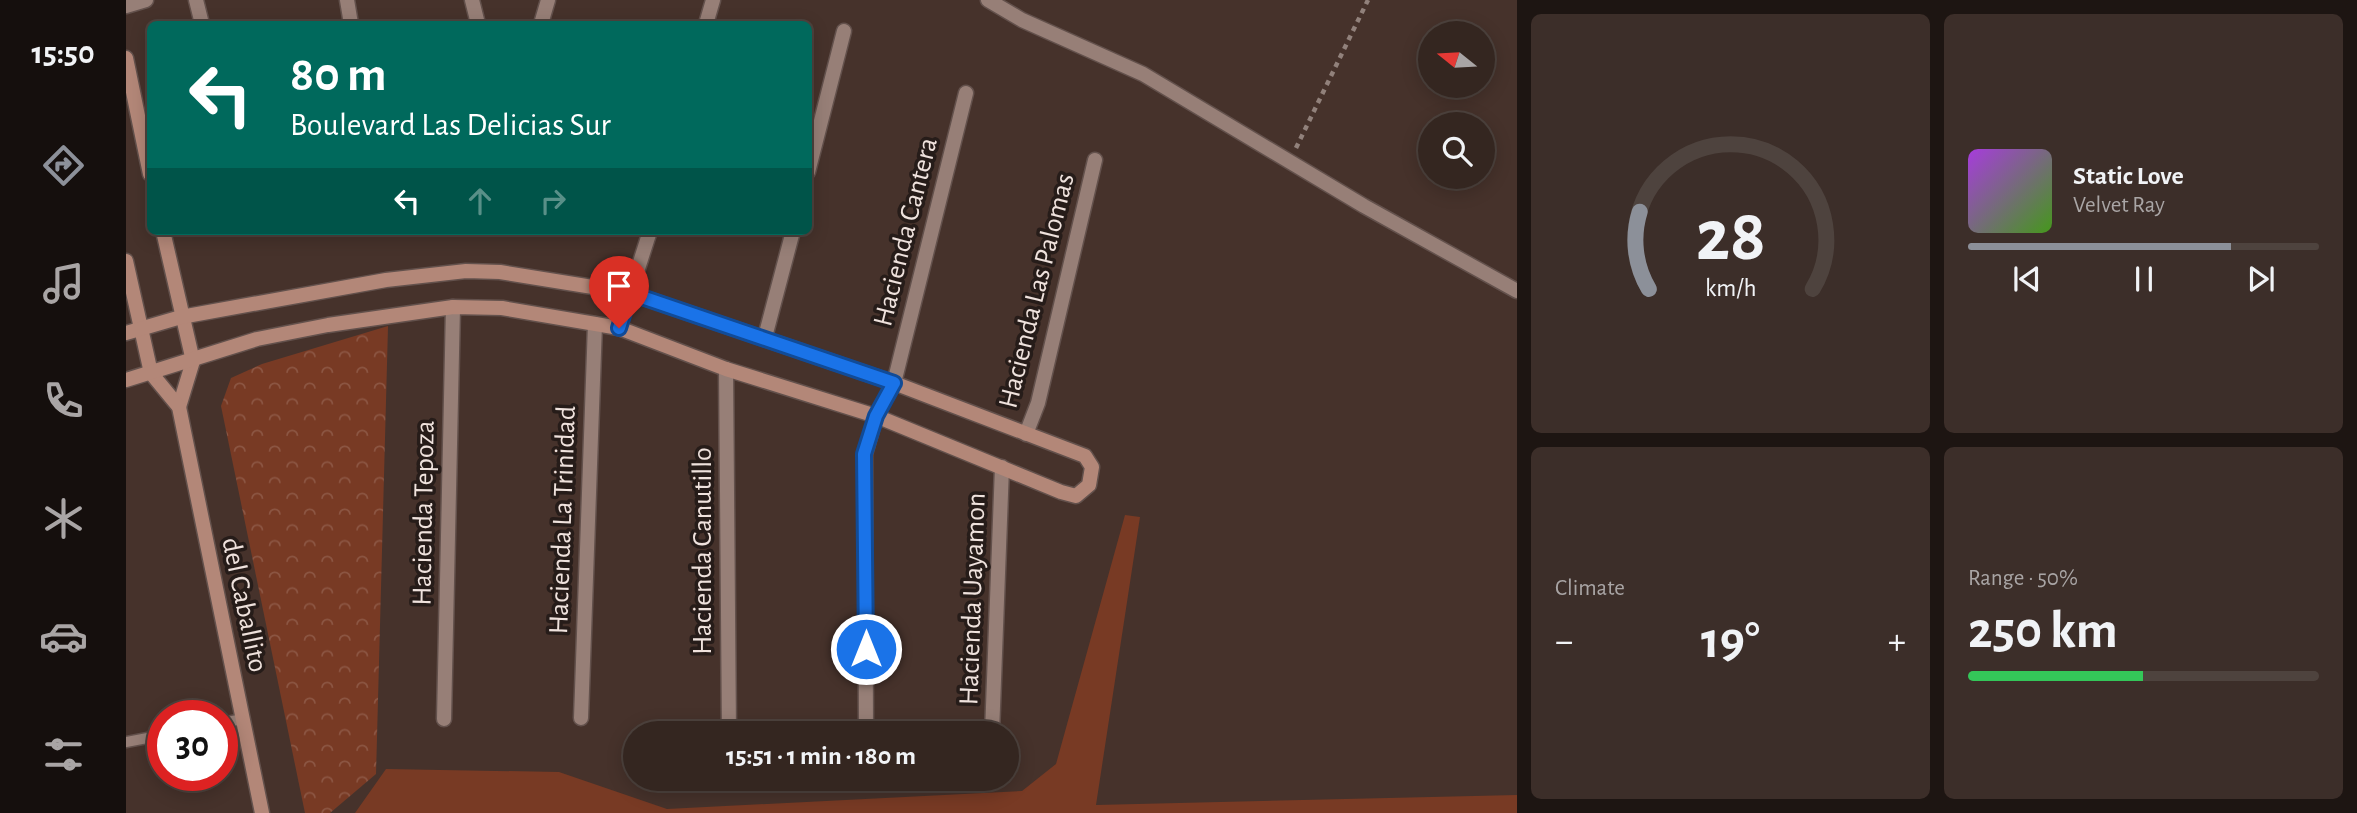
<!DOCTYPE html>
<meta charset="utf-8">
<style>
body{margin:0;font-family:"Alegreya Sans",sans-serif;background:#3c2e29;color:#f1f3f6;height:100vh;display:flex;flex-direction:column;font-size:26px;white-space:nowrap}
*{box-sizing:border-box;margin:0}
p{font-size:23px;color:#a9a5a5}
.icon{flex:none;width:38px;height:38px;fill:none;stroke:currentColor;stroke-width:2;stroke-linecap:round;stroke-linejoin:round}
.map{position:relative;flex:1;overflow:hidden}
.panel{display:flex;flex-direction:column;gap:14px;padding:14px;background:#1d1512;width:840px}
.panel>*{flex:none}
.banner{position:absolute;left:21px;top:21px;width:665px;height:214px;border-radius:10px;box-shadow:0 4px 18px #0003,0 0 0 2px #4e433e;background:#00695c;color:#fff;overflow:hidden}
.needle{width:46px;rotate:288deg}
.buttons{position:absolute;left:1292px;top:21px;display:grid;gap:14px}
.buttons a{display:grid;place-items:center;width:77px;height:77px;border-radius:50%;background:#342620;box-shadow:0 4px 18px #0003,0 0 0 2px #4e433e;font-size:35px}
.speed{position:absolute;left:21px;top:700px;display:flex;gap:14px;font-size:35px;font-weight:700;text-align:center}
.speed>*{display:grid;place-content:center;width:91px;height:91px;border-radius:50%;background:#342620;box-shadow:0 4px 18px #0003,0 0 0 2px #4e433e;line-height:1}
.speed .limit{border:10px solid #d22;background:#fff;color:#111}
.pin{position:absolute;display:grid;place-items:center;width:60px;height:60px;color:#fff;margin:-72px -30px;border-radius:50% 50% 50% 0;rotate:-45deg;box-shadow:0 0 7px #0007}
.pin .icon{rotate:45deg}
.me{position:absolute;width:77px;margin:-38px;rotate:0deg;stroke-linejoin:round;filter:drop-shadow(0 0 5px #0008)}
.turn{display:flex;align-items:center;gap:24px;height:147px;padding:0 28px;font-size:32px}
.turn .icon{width:91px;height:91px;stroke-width:2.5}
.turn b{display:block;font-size:49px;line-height:60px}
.lanes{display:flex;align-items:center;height:66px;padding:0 28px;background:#0003;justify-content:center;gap:35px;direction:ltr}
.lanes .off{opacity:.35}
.big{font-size:52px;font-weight:700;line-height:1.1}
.panel .widget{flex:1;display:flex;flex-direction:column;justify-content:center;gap:10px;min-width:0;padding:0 24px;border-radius:10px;background:#3c2e29}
.panel .dial{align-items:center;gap:0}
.dial svg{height:182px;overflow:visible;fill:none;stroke:#4e433e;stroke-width:7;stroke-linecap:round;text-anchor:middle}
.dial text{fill:#f1f3f6;stroke:none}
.song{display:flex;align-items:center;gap:21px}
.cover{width:84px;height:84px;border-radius:10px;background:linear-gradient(135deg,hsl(280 70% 55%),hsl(100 70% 35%))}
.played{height:7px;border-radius:4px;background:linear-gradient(90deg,#8c9099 75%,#4e433e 75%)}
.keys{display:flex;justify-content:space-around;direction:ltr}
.heat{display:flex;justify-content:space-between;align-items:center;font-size:38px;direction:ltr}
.charge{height:10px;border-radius:5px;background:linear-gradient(90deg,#34c759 50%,#4e433e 0)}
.panel .tiles{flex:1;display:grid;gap:14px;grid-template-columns:repeat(2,1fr)}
.trip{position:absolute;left:497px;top:721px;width:396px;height:70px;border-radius:35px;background:#342620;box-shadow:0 4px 18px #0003,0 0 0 2px #4e433e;font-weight:700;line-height:70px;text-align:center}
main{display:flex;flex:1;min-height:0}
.dock{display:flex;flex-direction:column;width:126px;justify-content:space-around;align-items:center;background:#150f0d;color:#a9a5a5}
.dock .icon{width:49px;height:49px}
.dock .on{color:#8c9099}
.dock b{font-size:32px;color:#f1f3f6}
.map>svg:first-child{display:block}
</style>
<main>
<nav class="dock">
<b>15:50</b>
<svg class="icon on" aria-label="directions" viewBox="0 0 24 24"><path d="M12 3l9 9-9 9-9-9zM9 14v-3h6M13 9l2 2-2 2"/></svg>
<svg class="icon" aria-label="music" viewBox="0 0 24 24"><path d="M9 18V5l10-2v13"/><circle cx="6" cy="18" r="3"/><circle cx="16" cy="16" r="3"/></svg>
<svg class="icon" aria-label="phone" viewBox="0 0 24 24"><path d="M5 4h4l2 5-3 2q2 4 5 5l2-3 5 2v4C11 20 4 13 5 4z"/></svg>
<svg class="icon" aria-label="climate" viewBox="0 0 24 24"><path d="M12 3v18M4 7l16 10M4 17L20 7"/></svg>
<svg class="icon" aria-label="car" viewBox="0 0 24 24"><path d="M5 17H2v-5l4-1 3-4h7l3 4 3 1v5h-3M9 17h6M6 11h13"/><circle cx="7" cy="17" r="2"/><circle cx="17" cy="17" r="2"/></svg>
<svg class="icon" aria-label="filters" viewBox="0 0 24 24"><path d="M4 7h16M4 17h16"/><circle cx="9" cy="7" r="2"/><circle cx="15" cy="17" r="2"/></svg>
</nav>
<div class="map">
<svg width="1391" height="813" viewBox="0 0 1391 813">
<defs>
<pattern id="park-crowns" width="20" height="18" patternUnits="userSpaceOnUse" patternTransform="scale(1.75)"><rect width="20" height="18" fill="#783a24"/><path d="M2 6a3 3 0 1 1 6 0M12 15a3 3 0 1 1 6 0" fill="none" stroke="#8c5643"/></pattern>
</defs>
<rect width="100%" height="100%" fill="#46322b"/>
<path fill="#783a24" d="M999,515l15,2 -44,288 421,-10v18h-1162l31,-44 173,3 108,37 355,-18 34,-27z"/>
<path fill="url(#park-crowns)" d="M262,326l-12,448 -46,39h-25l-84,-407 10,-28 31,-14z"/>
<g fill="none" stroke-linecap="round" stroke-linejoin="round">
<g stroke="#63514c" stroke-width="13">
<g id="lane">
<path d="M96,723l21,-4"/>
<path d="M0,742l37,-7"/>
</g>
</g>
<g stroke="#63514c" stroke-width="17">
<g id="street">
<path d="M70,0l6,24"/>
<path d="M221,0l4,24"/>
<path d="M346,0l6,24"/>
<path d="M862,0l34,20 121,54 221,132 153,85"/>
<path d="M0,6l20,-6"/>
<path d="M415,24l7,-24"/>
<path d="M580,24l7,-24"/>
<path d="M682,172l36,-141"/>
<path d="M493,328l31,-97"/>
<path d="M639,337l28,-106"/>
<path d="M600,369l3,364"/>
<path d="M900,434l12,-31 57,-243"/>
<path d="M455,718l14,-394"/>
<path d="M318,719l9,-412"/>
<path d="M740,733l-1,-279 11,-38 18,-33 72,-290"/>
<path d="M866,733l10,-266"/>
</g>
</g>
<g stroke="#63514c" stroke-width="17">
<g id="secondary">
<path d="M0,58l24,116"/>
<path d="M37,231l30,130 -14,46"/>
<path d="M0,261l25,112 28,34 83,406"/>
<path d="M0,333l55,-16 205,-37 80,-9 34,1 130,21 264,90 191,73 7,11 -3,18 -13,11 -15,-4 -185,-76 -150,-47 -107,-41 -117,-20 -49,-1 -125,18 -71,14 -131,41"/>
</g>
</g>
<path stroke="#91817b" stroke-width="4.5" stroke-dasharray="5 5" stroke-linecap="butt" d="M1170,148l72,-148"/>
<use href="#lane" stroke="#977f77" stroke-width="10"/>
<use href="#street" stroke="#977f77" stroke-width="14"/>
<use href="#secondary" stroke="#b38778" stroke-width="14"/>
</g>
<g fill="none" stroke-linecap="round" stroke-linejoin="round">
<g stroke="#114b97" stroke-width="18">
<path id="route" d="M493,328l11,-35 264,90 -18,33 -12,38 2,195"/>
</g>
<use href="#route" stroke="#1a73e8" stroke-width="12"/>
</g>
<g text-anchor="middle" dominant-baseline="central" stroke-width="7" stroke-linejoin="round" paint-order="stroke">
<g font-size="28" fill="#efe2dd" stroke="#261c19">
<text transform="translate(780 232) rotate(-76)">Hacienda Cantera</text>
<text transform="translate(911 291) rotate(-76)">Hacienda Las Palomas</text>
<text transform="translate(298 513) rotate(-89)">Hacienda Tepoza</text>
<text transform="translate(437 520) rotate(-88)">Hacienda La Trinidad</text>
<text transform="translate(577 551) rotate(-90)">Hacienda Canutillo</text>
<text transform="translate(847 599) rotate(-88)">Hacienda Uayamon</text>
<text transform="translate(118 605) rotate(78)">del Caballito</text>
</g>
</g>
</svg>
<div class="buttons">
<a><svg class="needle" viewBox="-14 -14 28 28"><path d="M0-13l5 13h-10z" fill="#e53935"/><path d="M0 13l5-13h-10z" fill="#a9a5a5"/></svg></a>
<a><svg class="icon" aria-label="search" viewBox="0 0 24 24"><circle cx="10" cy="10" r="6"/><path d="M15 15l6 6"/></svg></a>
</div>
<div class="speed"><div class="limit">30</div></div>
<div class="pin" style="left:493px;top:328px;background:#d93025"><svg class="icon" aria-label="arrive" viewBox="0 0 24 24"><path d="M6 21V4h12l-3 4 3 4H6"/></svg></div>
<svg class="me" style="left:740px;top:649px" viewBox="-20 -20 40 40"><circle r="17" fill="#1a73e8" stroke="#fff" stroke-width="3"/><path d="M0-11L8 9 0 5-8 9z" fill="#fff"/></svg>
<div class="trip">15:51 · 1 min · 180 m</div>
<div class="banner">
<div class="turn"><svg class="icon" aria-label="left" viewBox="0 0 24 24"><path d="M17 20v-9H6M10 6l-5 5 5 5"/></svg><div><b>80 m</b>Boulevard Las Delicias Sur</div></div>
<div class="lanes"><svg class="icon" aria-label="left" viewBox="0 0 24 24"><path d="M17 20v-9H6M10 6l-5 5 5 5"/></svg><svg class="icon off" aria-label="ahead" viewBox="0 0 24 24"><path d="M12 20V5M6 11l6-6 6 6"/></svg><svg class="icon off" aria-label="right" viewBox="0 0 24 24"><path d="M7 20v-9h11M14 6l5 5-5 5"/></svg></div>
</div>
</div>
<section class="panel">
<div class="tiles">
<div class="widget dial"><svg viewBox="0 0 100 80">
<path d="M14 69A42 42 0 1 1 86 69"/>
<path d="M14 69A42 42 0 0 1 10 35" stroke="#8c9099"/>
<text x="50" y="56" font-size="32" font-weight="700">28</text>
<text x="50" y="72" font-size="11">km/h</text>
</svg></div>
<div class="widget">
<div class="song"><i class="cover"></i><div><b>Static Love</b><p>Velvet Ray</p></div></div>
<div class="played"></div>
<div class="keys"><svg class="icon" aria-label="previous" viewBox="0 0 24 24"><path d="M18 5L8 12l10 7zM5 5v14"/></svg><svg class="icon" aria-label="pause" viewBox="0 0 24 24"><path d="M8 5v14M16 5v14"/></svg><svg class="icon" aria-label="next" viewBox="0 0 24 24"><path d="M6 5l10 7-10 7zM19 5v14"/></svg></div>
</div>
<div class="widget"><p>Climate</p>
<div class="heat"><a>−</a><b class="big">19°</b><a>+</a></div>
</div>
<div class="widget"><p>Range · 50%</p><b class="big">250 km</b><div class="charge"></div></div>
</div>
</section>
</main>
